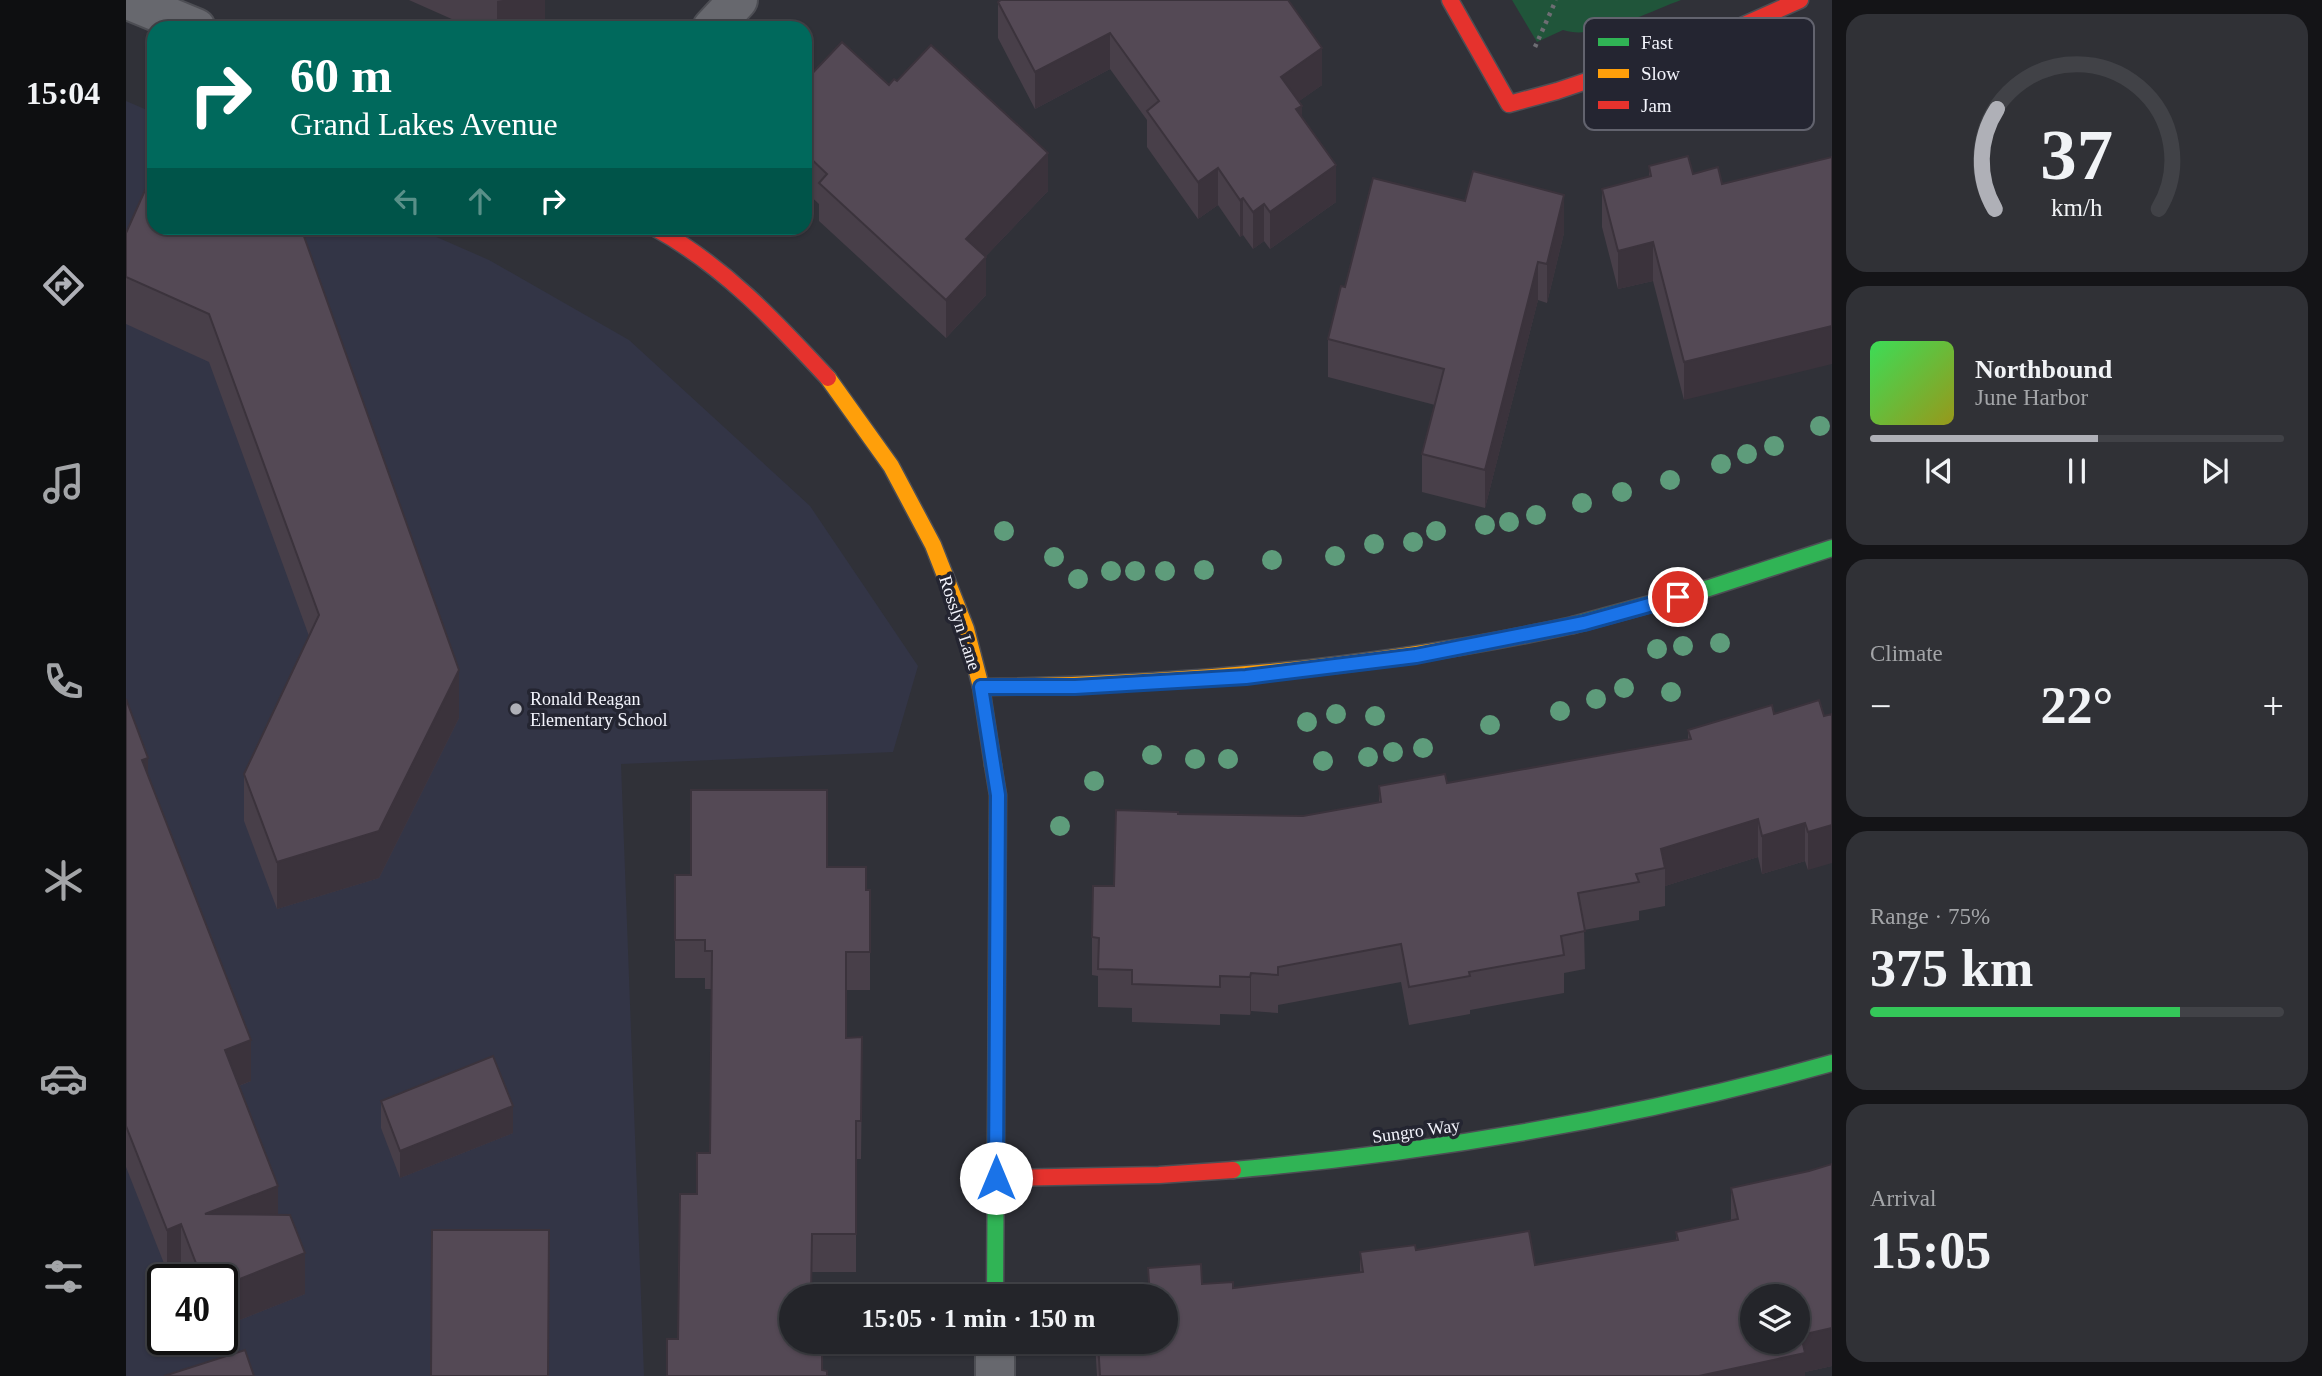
<!DOCTYPE html>
<meta charset="utf-8">
<style>
body{margin:0;font-family:"Times New Roman",serif;background:#303136;color:#f1f3f6;height:100vh;display:flex;flex-direction:column;font-size:26px;white-space:nowrap}
*{box-sizing:border-box;margin:0}
p{font-size:23px;color:#a3a5a8}
.icon{flex:none;width:38px;height:38px;fill:none;stroke:currentColor;stroke-width:2;stroke-linecap:round;stroke-linejoin:round}
.map{position:relative;flex:1;overflow:hidden}
.panel{display:flex;flex-direction:column;gap:14px;padding:14px;background:#141417;width:490px}
.panel>*{flex:none}
.guide{position:absolute;left:21px;top:21px;width:665px;height:214px;border-radius:21px;box-shadow:0 2px 5px #0004,0 0 0 2px #414247;background:#00695c;color:#fff;overflow:hidden}
.fabs{position:absolute;left:1614px;top:1284px;display:grid;gap:14px}
.fabs a{display:grid;place-items:center;width:70px;height:70px;border-radius:50%;background:#24252a;box-shadow:0 2px 5px #0004,0 0 0 2px #414247;font-size:35px}
.speed{position:absolute;left:21px;top:1264px;display:flex;gap:14px;font-size:35px;font-weight:700;text-align:center}
.speed>*{display:grid;place-content:center;width:91px;height:91px;border-radius:50%;background:#24252a;box-shadow:0 2px 5px #0004,0 0 0 2px #414247;line-height:1}
.speed .limit{border:4px solid #111;border-radius:10px;background:#fff;color:#111}
.pin{position:absolute;display:grid;place-items:center;width:60px;height:60px;color:#fff;margin:-30px;border:4px solid #fff;border-radius:50%;box-shadow:0 2px 7px #0007}
.me{position:absolute;width:77px;margin:-38px;rotate:0deg;stroke-linejoin:round;filter:drop-shadow(0 0 5px #0008)}
.turn{display:flex;align-items:center;gap:24px;height:147px;padding:0 28px;font-size:32px}
.turn .icon{width:91px;height:91px;stroke-width:2.5}
.turn b{display:block;font-size:49px;line-height:60px}
.lanes{display:flex;align-items:center;height:66px;padding:0 28px;background:#0003;justify-content:center;gap:35px;direction:ltr}
.lanes .off{opacity:.35}
.big{font-size:52px;font-weight:800;line-height:1.1}
.panel .widget{flex:1;display:flex;flex-direction:column;justify-content:center;gap:10px;min-width:0;padding:0 24px;border-radius:21px;background:#303136}
.panel .dial{align-items:center;gap:0}
.dial svg{height:182px;overflow:visible;fill:none;stroke:#414247;stroke-width:7;stroke-linecap:round;text-anchor:middle}
.dial text{fill:#f1f3f6;stroke:none}
.song{display:flex;align-items:center;gap:21px}
.cover{width:84px;height:84px;border-radius:10px;background:linear-gradient(135deg,hsl(130 70% 55%),hsl(60 70% 35%))}
.played{height:7px;border-radius:4px;background:linear-gradient(90deg,#afb0b7 55%,#414247 55%)}
.keys{display:flex;justify-content:space-around;direction:ltr}
.heat{display:flex;justify-content:space-between;align-items:center;font-size:38px;direction:ltr}
.charge{height:10px;border-radius:5px;background:linear-gradient(90deg,#34c759 75%,#414247 0)}
.trip{position:absolute;left:653px;top:1284px;width:399px;height:70px;border-radius:35px;background:#24252a;box-shadow:0 2px 5px #0004,0 0 0 2px #414247;font-weight:800;line-height:70px;text-align:center}
main{display:flex;flex:1;min-height:0}
.tab-bar{display:flex;flex-direction:column;width:126px;justify-content:space-around;align-items:center;background:#0e0f11;color:#a3a5a8}
.tab-bar .icon{width:49px;height:49px}
.tab-bar .selected{color:#afb0b7}
.tab-bar b{font-size:32px;color:#f1f3f6}
.map>svg:first-child{display:block}
</style>
<main>
<nav class="tab-bar">
<b>15:04</b>
<svg class="icon selected" aria-label="directions" viewBox="0 0 24 24"><path d="M12 3l9 9-9 9-9-9zM9 14v-3h6M13 9l2 2-2 2"/></svg>
<svg class="icon" aria-label="music" viewBox="0 0 24 24"><path d="M9 18V5l10-2v13"/><circle cx="6" cy="18" r="3"/><circle cx="16" cy="16" r="3"/></svg>
<svg class="icon" aria-label="phone" viewBox="0 0 24 24"><path d="M5 4h4l2 5-3 2q2 4 5 5l2-3 5 2v4C11 20 4 13 5 4z"/></svg>
<svg class="icon" aria-label="climate" viewBox="0 0 24 24"><path d="M12 3v18M4 7l16 10M4 17L20 7"/></svg>
<svg class="icon" aria-label="car" viewBox="0 0 24 24"><path d="M5 17H2v-5l4-1 3-4h7l3 4 3 1v5h-3M9 17h6M6 11h13"/><circle cx="7" cy="17" r="2"/><circle cx="17" cy="17" r="2"/></svg>
<svg class="icon" aria-label="filters" viewBox="0 0 24 24"><path d="M4 7h16M4 17h16"/><circle cx="9" cy="7" r="2"/><circle cx="15" cy="17" r="2"/></svg>
</nav>
<div class="map">
<svg width="1706" height="1376" viewBox="0 0 1706 1376">
<rect width="100%" height="100%" fill="#303138"/>
<path fill="#333546" fill-rule="evenodd" d="M0,101l28,12v115h262l73,32 140,80 181,166 108,160 -25,86 -272,12 23,612h-518zM37,1279h59v60h-59z"/>
<path fill="#20553a" d="M1386,0h169c-31,11 -86,41 -118,30l-26,12z"/>
<g fill="none" stroke-linecap="round" stroke-linejoin="round">
<g stroke="#4d4e54" stroke-width="42">
<g id="street">
<path d="M2,0l68,28"/>
<path d="M586,28l26,-28"/>
<path d="M869,1376v-34"/>
</g>
</g>
<g stroke="#4d4e54" stroke-width="19">
<g id="fast">
<path d="M1447,625l136,-37 123,-40"/>
<path d="M867,765l5,30 -3,502"/>
<path d="M1107,1170c203,-18 402,-52 599,-107"/>
</g>
</g>
<g stroke="#4d4e54" stroke-width="19">
<g id="slow">
<path d="M702,378l63,88 42,79 33,84 15,58 12,78"/>
<path d="M855,687c200,-2 397,-19 592,-62"/>
</g>
</g>
<g stroke="#4d4e54" stroke-width="19">
<g id="jam">
<path d="M1324,0l59,104 48,-13 160,-54 83,-37"/>
<path d="M529,228c69,38 120,93 173,150"/>
<path d="M871,1178l162,-3 74,-5"/>
</g>
</g>
<path stroke="#6d6d73" stroke-width="4.5" stroke-dasharray="3.5 5" stroke-linecap="butt" d="M1409,47l21,-47"/>
<use href="#street" stroke="#67686e" stroke-width="38"/>
<use href="#fast" stroke="#30b455" stroke-width="16"/>
<use href="#slow" stroke="#ff9f0a" stroke-width="16"/>
<use href="#jam" stroke="#e5322d" stroke-width="16"/>
</g>
<g fill="#5e9c7b">
<circle cx="1694" cy="426" r="10"/>
<circle cx="1648" cy="446" r="10"/>
<circle cx="1621" cy="454" r="10"/>
<circle cx="1595" cy="464" r="10"/>
<circle cx="1544" cy="480" r="10"/>
<circle cx="1496" cy="492" r="10"/>
<circle cx="1456" cy="503" r="10"/>
<circle cx="1410" cy="515" r="10"/>
<circle cx="1383" cy="522" r="10"/>
<circle cx="1359" cy="525" r="10"/>
<circle cx="878" cy="531" r="10"/>
<circle cx="1310" cy="531" r="10"/>
<circle cx="1287" cy="542" r="10"/>
<circle cx="1248" cy="544" r="10"/>
<circle cx="1209" cy="556" r="10"/>
<circle cx="928" cy="557" r="10"/>
<circle cx="1146" cy="560" r="10"/>
<circle cx="1078" cy="570" r="10"/>
<circle cx="985" cy="571" r="10"/>
<circle cx="1009" cy="571" r="10"/>
<circle cx="1039" cy="571" r="10"/>
<circle cx="952" cy="579" r="10"/>
<circle cx="1594" cy="643" r="10"/>
<circle cx="1557" cy="646" r="10"/>
<circle cx="1531" cy="649" r="10"/>
<circle cx="1498" cy="688" r="10"/>
<circle cx="1545" cy="692" r="10"/>
<circle cx="1470" cy="699" r="10"/>
<circle cx="1434" cy="711" r="10"/>
<circle cx="1210" cy="714" r="10"/>
<circle cx="1249" cy="716" r="10"/>
<circle cx="1181" cy="722" r="10"/>
<circle cx="1364" cy="725" r="10"/>
<circle cx="1297" cy="748" r="10"/>
<circle cx="1267" cy="752" r="10"/>
<circle cx="1026" cy="755" r="10"/>
<circle cx="1242" cy="757" r="10"/>
<circle cx="1069" cy="759" r="10"/>
<circle cx="1102" cy="759" r="10"/>
<circle cx="1197" cy="761" r="10"/>
<circle cx="968" cy="781" r="10"/>
<circle cx="934" cy="826" r="10"/>
</g>
<g fill="#483f49">
<path d="M283,0h136v28h-73z"/>
<path d="M872,2l324,83 -23,16 3,16 34,85 -66,47 -6,-8 -11,8 -10,-14 -3,2 -22,-32 -20,14 -51,-72v-27l-37,-51 -75,40 -37,-71z"/>
<path d="M679,81l84,4 159,106 -63,66 1,38 -40,43 -127,-117v-17l-14,-13z"/>
<path d="M1562,156l-4,244 -31,-119 -35,8 -16,-62v-38l47,-12v-11z"/>
<path d="M175,228l158,490 -80,160 -102,31 -33,-88v-47l65,-138 -100,-274 -83,-38v-91z"/>
<path d="M1438,233l-17,70 -9,-3 -53,208 -63,-16v-38l13,-49 -107,-28v-38l17,-52z"/>
<path d="M0,699l22,78 103,304 -12,5 39,129 27,79 -83,33v-48h-35l-6,-14 -14,6 -41,-104z"/>
<path d="M1693,700l-11,170 -3,-9 -43,13 -4,-17 -93,29v20l-26,5v9l-55,10 1,39 -21,4v20l-94,17v4l-61,11 -8,-43 -123,23v8l-27,-2 -1,4 -30,-1v11l-88,-3v-14l-34,-1v-31l-6,-1v-38l22,-51 64,-72 125,2 76,-13v-17l68,-3 241,-44v-9l86,-16z"/>
<path d="M701,867l39,23h4v100h-24v48l16,37 -1,84h-5v113h-44l-21,25 31,73 5,6 -149,-37 19,-145 13,-41 1,-164h-6v-11h-30v-103z"/>
<path d="M255,1101l132,32 -113,45 -19,-50z"/>
<path d="M1706,1164v202l-27,6v4h-708l-2,-34h71v-45h-18v-29l54,16 31,4 127,-16v-20l56,-2 119,15 141,-25v-8l55,-12v-32l78,-17z"/>
</g>
<g fill="#3b333c">
<path d="M377,0h42v28h-48v-27z"/>
<path d="M984,33v36l-75,40v-37z"/>
<path d="M1196,48v37l-41,29v-37z"/>
<path d="M1176,106v37l-6,-34z"/>
<path d="M922,153v38l-82,86v-38z"/>
<path d="M1210,165v37l-66,47v-37z"/>
<path d="M1092,168v37l-20,14v-37z"/>
<path d="M1438,195v38l-17,70v-39z"/>
<path d="M1117,198v37l-3,2v-37z"/>
<path d="M1138,204v37l-11,8v-37z"/>
<path d="M1527,242v39l-35,8v-38z"/>
<path d="M860,257v38l-40,43v-38z"/>
<path d="M1412,262v38l-53,208v-38z"/>
<path d="M1706,326v38l-148,36v-38z"/>
<path d="M333,670v48l-80,160 -102,31v-47z"/>
<path d="M22,758v41l-6,-39z"/>
<path d="M1632,819v38l-93,29v-18l-4,-19z"/>
<path d="M1679,823v38l-43,13v-38z"/>
<path d="M1706,825v38l-24,7v-38z"/>
<path d="M1125,973v38l-1,4v-38z"/>
<path d="M125,1040v41l-26,10v-41z"/>
<path d="M387,1106v27l-113,45v-27z"/>
<path d="M152,1186v41l-73,-13z"/>
<path d="M55,1224v41l-14,6v-41z"/>
<path d="M179,1253v41l-83,33v-41z"/>
<path d="M1706,1328v38l-27,6v4h-106l102,-41z"/>
</g>
<g fill="#544955" stroke="#3b333c" stroke-width="2" fill-rule="evenodd">
<path d="M875,0h287l34,48 -41,29 21,29 -6,3 40,56 -66,47 -6,-8 -11,8 -10,-14 -3,2 -22,-32 -20,14 -51,-71 12,-10 -49,-68 -75,39 -37,-70z"/>
<path d="M716,42l47,43 5,-6 3,2 34,-36 117,108 -82,86 20,18 -40,43 -127,-117 8,-9 -22,-21v-72z"/>
<path d="M1562,156l5,18 25,-7 4,17 110,-27v169l-148,36 -31,-120 -35,9 -16,-62 49,-13 -2,-10z"/>
<path d="M28,170v58h147l158,442 -80,161 -102,31 -33,-88 75,-159 -110,-301 -83,-37v-44z"/>
<path d="M1347,171l91,24 -17,69 -9,-2 -53,208 -63,-16 22,-85 -116,-30 13,-53 4,1 28,-109 92,23z"/>
<path d="M0,699l22,59 -6,2 109,280 -26,10 53,136 -73,28 85,1 15,38 -83,33v-7h-20l-21,-55 -14,6 -41,-104z"/>
<path d="M1693,700l5,16 8,-2v111l-24,7 -3,-9 -43,13 -4,-17 -97,30 4,19 -29,6 3,8 -61,11 7,38 -24,5 3,19 -95,17 1,4 -61,11 -8,-43 -123,23v8l-27,-2 -1,4 -30,-1v11l-88,-3v-14l-34,-1 1,-31 -7,-1 1,-51h21l2,-76 62,2v2l125,2 78,-14 -2,-16 66,-12 2,9 244,-44 -3,-9 84,-25 2,9z"/>
<path d="M565,790h136v77h39v23h4v62h-24v86l16,-1 -1,84h-5v113h-44l-1,63h-20v45h31v28l5,1v5h-160v-37h11l2,-145h17v-41h13l2,-202h-7v-11h-30v-65h16z"/>
<path d="M367,1056l20,50 -113,45 -19,-50z"/>
<path d="M1706,1164v164l-31,7 4,18 -106,23h-599l-2,-34h68v-45h-16l-2,-29 53,-4 1,20 31,-2v6l130,-16 -3,-20 55,-7 1,5 113,-19 6,34 143,-25 -2,-8 62,-13 -7,-31 78,-17zM1626,1297h45v45h-45z"/>
<path d="M306,1230h117l-1,146h-117z"/>
<path d="M119,1350l9,26h-90z"/>
</g>
<g fill="none" stroke-linecap="round" stroke-linejoin="round">
<g stroke="#114b97" stroke-width="18">
<path id="route" d="M870,1178l2,-383 -17,-108h94l171,-10 170,-21 168,-33 94,-26"/>
</g>
<use href="#route" stroke="#1a73e8" stroke-width="12"/>
</g>
<circle fill="#afb0b7" stroke="#242531" stroke-width="2.5" cx="390" cy="709" r="7"/>
<g text-anchor="middle" dominant-baseline="central" stroke-width="7" stroke-linejoin="round" paint-order="stroke">
<g font-size="18" fill="#f3f4fc" stroke="#242531">
<text transform="translate(834 623) rotate(72)">Rosslyn Lane</text>
<text transform="translate(1290 1131) rotate(-8)">Sungro Way</text>
</g>
<g font-size="18" fill="#f3f4fc" stroke="#242531" text-anchor="start">
<text x="404" y="699">Ronald Reagan<tspan x="404" dy="21">Elementary School</tspan></text>
</g>
</g>
<rect x="1458" y="18" width="230" height="112" rx="10" fill="#242531" stroke="#62636e" stroke-width="2"/>
<rect x="1472" y="38" width="31" height="8" fill="#30b455"/>
<rect x="1472" y="69" width="31" height="9" fill="#ff9f0a"/>
<rect x="1472" y="101" width="31" height="8" fill="#e5322d"/>
<g font-size="19" fill="#f3f4fc">
<text x="1515" y="49">Fast</text>
<text x="1515" y="80">Slow</text>
<text x="1515" y="112">Jam</text>
</g>
</svg>
<div class="fabs">
<a><svg class="icon" aria-label="layers" viewBox="0 0 24 24"><path d="M12 4l9 5-9 5-9-5zM3 14l9 5 9-5"/></svg></a>
</div>
<div class="speed"><div class="limit">40</div></div>
<div class="pin" style="left:1552px;top:597px;background:#d93025"><svg class="icon" aria-label="arrive" viewBox="0 0 24 24"><path d="M6 21V4h12l-3 4 3 4H6"/></svg></div>
<svg class="me" style="left:870px;top:1178px" viewBox="-20 -20 40 40"><circle r="19" fill="#fff"/><path d="M0-13L10 11 0 6-10 11z" fill="#1a73e8"/></svg>
<div class="trip">15:05 · 1 min · 150 m</div>
<div class="guide">
<div class="turn"><svg class="icon" aria-label="right" viewBox="0 0 24 24"><path d="M7 20v-9h11M14 6l5 5-5 5"/></svg><div><b>60 m</b>Grand Lakes Avenue</div></div>
<div class="lanes"><svg class="icon off" aria-label="left" viewBox="0 0 24 24"><path d="M17 20v-9H6M10 6l-5 5 5 5"/></svg><svg class="icon off" aria-label="ahead" viewBox="0 0 24 24"><path d="M12 20V5M6 11l6-6 6 6"/></svg><svg class="icon" aria-label="right" viewBox="0 0 24 24"><path d="M7 20v-9h11M14 6l5 5-5 5"/></svg></div>
</div>
</div>
<section class="panel">
<div class="widget dial"><svg viewBox="0 0 100 80">
<path d="M14 69A42 42 0 1 1 86 69"/>
<path d="M14 69A42 42 0 0 1 15 25" stroke="#afb0b7"/>
<text x="50" y="56" font-size="32" font-weight="700">37</text>
<text x="50" y="72" font-size="11">km/h</text>
</svg></div>
<div class="widget">
<div class="song"><i class="cover"></i><div><b>Northbound</b><p>June Harbor</p></div></div>
<div class="played"></div>
<div class="keys"><svg class="icon" aria-label="previous" viewBox="0 0 24 24"><path d="M18 5L8 12l10 7zM5 5v14"/></svg><svg class="icon" aria-label="pause" viewBox="0 0 24 24"><path d="M8 5v14M16 5v14"/></svg><svg class="icon" aria-label="next" viewBox="0 0 24 24"><path d="M6 5l10 7-10 7zM19 5v14"/></svg></div>
</div>
<div class="widget"><p>Climate</p>
<div class="heat"><a>−</a><b class="big">22°</b><a>+</a></div>
</div>
<div class="widget"><p>Range · 75%</p><b class="big">375 km</b><div class="charge"></div></div>
<div class="widget"><p>Arrival</p><b class="big">15:05</b></div>
</section>
</main>
